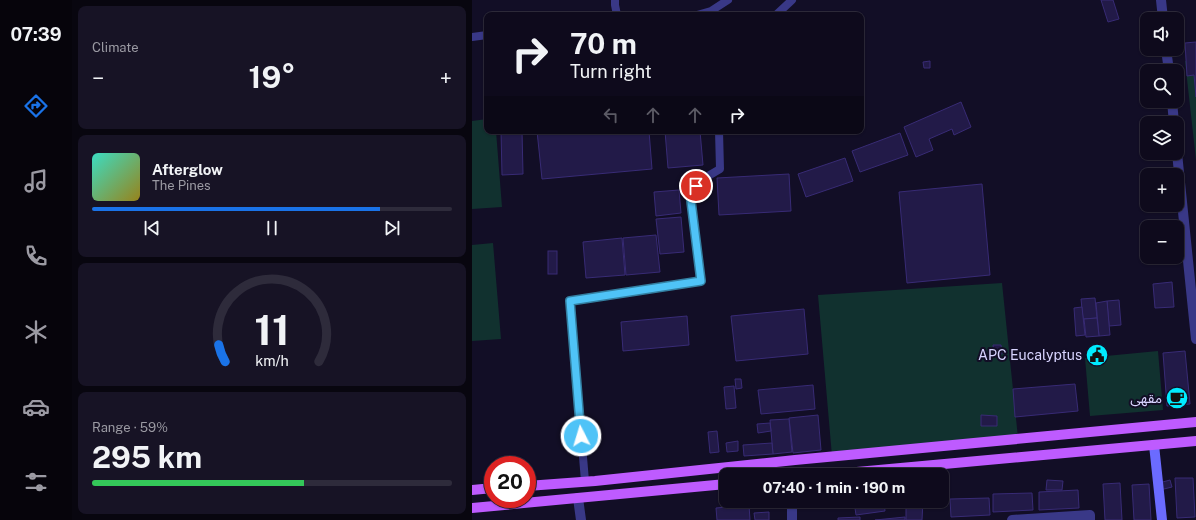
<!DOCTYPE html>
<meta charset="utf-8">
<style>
body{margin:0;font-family:"Public Sans","Noto Sans Arabic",sans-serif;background:#171325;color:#f1f3f6;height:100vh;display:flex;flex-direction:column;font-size:15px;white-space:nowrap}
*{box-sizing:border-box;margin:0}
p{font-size:13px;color:#9b9aa3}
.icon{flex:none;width:22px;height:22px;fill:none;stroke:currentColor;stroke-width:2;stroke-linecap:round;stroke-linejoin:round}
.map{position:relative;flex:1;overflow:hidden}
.panel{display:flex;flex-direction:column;gap:6px;padding:6px;background:#08060f;width:400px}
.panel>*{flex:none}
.hud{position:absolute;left:12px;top:12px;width:380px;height:122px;border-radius:8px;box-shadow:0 1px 3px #0004,0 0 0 1px #2e2b3b;background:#0e0a1c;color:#f1f3f6;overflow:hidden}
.buttons{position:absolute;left:668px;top:12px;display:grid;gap:8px}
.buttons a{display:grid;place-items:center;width:44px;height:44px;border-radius:8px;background:#0e0a1c;box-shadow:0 1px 3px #0004,0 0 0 1px #2e2b3b;font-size:20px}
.speed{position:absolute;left:12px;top:456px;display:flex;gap:8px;font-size:20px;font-weight:700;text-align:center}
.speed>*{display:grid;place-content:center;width:52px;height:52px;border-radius:50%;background:#0e0a1c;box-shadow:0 1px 3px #0004,0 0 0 1px #2e2b3b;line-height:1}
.speed .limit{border:6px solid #d22;background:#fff;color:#111}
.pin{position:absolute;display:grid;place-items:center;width:34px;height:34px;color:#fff;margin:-17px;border:2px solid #fff;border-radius:50%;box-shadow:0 1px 4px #0007}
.me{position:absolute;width:44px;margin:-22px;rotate:355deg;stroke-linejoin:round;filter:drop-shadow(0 0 3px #0008)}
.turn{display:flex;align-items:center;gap:14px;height:84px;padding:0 20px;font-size:18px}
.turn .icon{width:52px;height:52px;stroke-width:2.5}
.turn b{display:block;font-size:28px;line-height:34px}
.lanes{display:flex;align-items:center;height:38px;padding:0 20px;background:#0003;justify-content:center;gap:20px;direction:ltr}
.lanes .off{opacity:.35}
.big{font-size:30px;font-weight:700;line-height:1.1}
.panel .card{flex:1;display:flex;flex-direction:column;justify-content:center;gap:6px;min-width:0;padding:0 14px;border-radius:8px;background:#171325}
.panel .dial{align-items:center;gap:0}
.dial svg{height:104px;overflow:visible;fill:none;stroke:#2e2b3b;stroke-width:7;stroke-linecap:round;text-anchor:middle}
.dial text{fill:#f1f3f6;stroke:none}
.song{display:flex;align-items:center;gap:12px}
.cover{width:48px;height:48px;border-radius:6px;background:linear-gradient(135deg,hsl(170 70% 55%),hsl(50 70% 35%))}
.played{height:4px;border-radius:2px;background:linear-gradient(90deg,#1a73e8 80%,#2e2b3b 80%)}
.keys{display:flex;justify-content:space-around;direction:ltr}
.heat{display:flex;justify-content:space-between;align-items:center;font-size:22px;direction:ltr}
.charge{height:6px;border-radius:3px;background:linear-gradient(90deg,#34c759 59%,#2e2b3b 0)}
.trip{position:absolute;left:247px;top:468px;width:230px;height:40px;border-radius:8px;background:#0e0a1c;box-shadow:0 1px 3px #0004,0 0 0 1px #2e2b3b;font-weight:700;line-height:40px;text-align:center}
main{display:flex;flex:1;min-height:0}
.tab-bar{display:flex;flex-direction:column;width:72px;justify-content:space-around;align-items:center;background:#06040b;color:#9b9aa3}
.tab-bar .icon{width:28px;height:28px}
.tab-bar .active{color:#1a73e8}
.tab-bar b{font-size:18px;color:#f1f3f6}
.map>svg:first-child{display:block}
</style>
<main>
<nav class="tab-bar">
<b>07:39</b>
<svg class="icon active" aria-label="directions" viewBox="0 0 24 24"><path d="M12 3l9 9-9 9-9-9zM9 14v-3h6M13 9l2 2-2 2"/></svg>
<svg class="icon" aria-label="music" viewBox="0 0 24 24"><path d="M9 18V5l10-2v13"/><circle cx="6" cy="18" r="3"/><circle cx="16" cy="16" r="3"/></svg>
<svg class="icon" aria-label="phone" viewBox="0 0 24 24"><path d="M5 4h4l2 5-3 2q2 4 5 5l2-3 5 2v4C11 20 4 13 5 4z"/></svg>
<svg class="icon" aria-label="climate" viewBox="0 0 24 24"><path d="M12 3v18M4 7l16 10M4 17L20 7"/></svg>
<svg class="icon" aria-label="car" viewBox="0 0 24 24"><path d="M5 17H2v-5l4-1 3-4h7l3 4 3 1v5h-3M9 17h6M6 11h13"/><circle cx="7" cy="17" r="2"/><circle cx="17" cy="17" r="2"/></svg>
<svg class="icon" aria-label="filters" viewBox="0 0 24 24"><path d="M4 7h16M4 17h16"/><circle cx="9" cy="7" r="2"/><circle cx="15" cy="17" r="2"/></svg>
</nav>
<section class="panel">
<div class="card"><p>Climate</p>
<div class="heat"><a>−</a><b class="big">19°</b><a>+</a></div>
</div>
<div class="card">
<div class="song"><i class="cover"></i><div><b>Afterglow</b><p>The Pines</p></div></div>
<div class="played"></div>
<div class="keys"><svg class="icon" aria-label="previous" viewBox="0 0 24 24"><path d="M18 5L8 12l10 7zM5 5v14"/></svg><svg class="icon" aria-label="pause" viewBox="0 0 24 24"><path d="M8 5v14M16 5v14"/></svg><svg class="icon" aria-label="next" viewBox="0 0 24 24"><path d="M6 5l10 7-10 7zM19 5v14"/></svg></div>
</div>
<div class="card dial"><svg viewBox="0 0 100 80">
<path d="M14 69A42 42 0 1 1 86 69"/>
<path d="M14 69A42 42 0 0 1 9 56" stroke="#1a73e8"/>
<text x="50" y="56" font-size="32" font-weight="700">11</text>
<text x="50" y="72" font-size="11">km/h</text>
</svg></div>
<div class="card"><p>Range · 59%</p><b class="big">295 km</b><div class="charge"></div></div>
</section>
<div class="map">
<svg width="724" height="520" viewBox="0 0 724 520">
<rect width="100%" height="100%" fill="#120e26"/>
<g fill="#11312f">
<path d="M724,60v100l-11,-99z"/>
<path d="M15,119v12h9l6,76 -30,2v-88z"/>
<path d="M21,243l8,96 -29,2v-96z"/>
<path d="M530,283l16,155 -186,18 -14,-161z"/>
<path d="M686,351l5,59 -73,6 -5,-58z"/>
</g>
<g fill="#221a48" stroke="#382b75">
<path d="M629,0h12l6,19 -11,3z"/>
<path d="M724,42v55l-2,-22 -7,1 -2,-33z"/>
<path d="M458,61v7h-6l-1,-6z"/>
<path d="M489,102l10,25 -17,8 -2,-6 -23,10 4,11 -17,7 -12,-30z"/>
<path d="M29,131h21l1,43 -21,1z"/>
<path d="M65,131h112l3,38 -110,10z"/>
<path d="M193,131h35l3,34 -35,3z"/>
<path d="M428,133l8,22 -48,17 -8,-21z"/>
<path d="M373,158l8,23 -47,16 -8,-23z"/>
<path d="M317,174l2,37 -72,4 -2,-37z"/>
<path d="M510,184l8,91 -83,8 -8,-91z"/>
<path d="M207,190l2,23 -25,3 -2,-24z"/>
<path d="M209,217l3,35 -24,2 -4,-35z"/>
<path d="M184,235l4,37 -34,3 -3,-37z"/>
<path d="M150,238l3,37 -39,3 -3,-36z"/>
<rect x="76" y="251" width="9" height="23"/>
<path d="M700,282l2,25 -19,1 -2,-24z"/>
<path d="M623,298l2,20 -14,1 -2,-20z"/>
<path d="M647,300l2,25 -12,1 -2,-25z"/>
<path d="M635,301l3,34 -11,1 -3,-33z"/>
<path d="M610,307l3,28 -9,1 -2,-28z"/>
<path d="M332,309l4,45 -72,7 -5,-45z"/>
<path d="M215,316l2,29 -66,6 -2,-29z"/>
<path d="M625,318l2,18 -13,1 -2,-18z"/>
<path d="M521,345h8l1,9h-8z"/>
<path d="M713,351l5,53 -23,2 -4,-53z"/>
<path d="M263,379h6l1,9 -6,1z"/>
<path d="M603,384l3,27 -63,6 -2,-28z"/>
<path d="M341,385l2,24 -54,5 -3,-24z"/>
<path d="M262,386l2,22 -10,1 -2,-22z"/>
<path d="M346,415l3,35 -28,3 -4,-35z"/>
<path d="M509,415l16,1v10h-16z"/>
<path d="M317,419l3,33 -19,2 -3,-34z"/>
<path d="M298,423l1,8 -13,2 -1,-9z"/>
<path d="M245,431l2,21 -9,1 -2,-21z"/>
<path d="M266,441v10l-11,1 -1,-9z"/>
<path d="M300,443l1,11 -29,2 -1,-11z"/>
<path d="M703,478h18l2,39 -18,1z"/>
<path d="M575,480l16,1 -1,9h-16z"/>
<path d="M698,480l2,7 -12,3 -1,-7z"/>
<path d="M648,483l2,37h-17l-2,-36z"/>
<path d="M677,484l2,36h-17l-2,-35z"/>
<path d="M606,490l1,18 -40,2v-18z"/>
<path d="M560,493l1,17 -40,2v-18z"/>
<path d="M517,498l1,17 -39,2 -1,-18z"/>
<path d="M382,501h30l1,10 -29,4z"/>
<path d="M434,501h17l-1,19h-16z"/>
<path d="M277,505l1,15h-33l-1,-12z"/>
<path d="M297,512v8h-14l-1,-7z"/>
<path d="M388,517v3h-22v-2z"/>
<path d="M433,517v3h-30z"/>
</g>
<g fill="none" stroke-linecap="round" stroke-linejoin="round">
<g stroke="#393887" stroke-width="8">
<path d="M143,0v5l2,10"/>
<path d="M225,15l14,-4 17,-11"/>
<path d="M304,15l16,-15"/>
<path d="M0,37l15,-2"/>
<path d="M113,481l-15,-180 131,-20 -11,-88 13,-14 17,-10 -1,-38"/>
</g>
<g stroke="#393887" stroke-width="10">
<path d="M689,0l2,19"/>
<path d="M694,49l3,22"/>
<path d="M700,101l2,22"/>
<path d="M705,153l19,186"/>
<path d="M106,498l3,22"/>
<path d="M320,501v19"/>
<path d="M540,520l78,-5v5"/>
</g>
<path stroke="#6b6bff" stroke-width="10" d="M682,445l8,75"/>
<g stroke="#be5bff" stroke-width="10">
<path d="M352,475l372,-34"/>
<path d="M55,486l68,-5 200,-21 401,-38"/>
<path d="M0,490l21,-2"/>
<path d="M0,508l254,-24"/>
</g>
</g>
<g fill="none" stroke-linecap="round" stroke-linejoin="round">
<g stroke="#337fa1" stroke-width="10">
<path id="route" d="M109,436l-11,-135 131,-20 -11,-88 6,-7"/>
</g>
<use href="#route" stroke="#4fc3f7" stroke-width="7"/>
</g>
<defs>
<g id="civic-disc" transform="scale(1.15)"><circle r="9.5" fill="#00ebff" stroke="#120e26"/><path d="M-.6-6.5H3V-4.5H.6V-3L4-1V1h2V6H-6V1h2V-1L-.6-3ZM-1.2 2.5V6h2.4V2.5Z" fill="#111"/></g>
<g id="cafe-disc" transform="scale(1.15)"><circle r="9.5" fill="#00ebff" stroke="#120e26"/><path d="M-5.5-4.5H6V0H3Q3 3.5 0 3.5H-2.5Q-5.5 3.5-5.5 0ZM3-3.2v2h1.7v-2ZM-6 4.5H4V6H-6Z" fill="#111"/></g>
</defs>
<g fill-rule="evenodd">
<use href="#civic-disc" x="625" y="355"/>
<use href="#cafe-disc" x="705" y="398"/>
</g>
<g text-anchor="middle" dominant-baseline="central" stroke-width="4" stroke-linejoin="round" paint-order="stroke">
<g font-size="14" fill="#d8d4ff" stroke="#120e26" text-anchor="end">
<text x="610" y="355">APC Eucalyptus</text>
<text x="690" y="398">مقهى</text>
</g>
</g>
</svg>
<div class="buttons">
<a><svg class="icon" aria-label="sound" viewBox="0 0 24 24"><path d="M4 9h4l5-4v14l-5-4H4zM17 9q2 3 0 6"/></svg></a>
<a><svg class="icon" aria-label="search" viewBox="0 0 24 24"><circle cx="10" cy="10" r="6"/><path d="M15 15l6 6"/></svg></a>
<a><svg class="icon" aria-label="layers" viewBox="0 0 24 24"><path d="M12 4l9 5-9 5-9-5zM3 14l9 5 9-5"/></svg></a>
<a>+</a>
<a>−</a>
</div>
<div class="speed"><div class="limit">20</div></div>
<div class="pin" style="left:224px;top:186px;background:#d93025"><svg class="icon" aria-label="arrive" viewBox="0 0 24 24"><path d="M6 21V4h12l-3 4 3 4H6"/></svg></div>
<svg class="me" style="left:109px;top:436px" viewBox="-20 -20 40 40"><circle r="17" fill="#4fc3f7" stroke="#fff" stroke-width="3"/><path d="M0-11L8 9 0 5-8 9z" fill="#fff"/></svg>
<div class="trip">07:40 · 1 min · 190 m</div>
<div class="hud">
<div class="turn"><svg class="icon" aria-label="right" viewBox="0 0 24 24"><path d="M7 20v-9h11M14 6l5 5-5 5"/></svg><div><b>70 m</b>Turn right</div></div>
<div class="lanes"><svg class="icon off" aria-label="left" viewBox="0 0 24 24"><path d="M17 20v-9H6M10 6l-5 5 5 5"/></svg><svg class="icon off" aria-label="ahead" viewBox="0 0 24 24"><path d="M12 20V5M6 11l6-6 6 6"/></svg><svg class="icon off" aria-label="ahead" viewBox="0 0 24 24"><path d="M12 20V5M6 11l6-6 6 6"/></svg><svg class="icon" aria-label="right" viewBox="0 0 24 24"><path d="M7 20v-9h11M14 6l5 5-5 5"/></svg></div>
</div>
</div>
</main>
